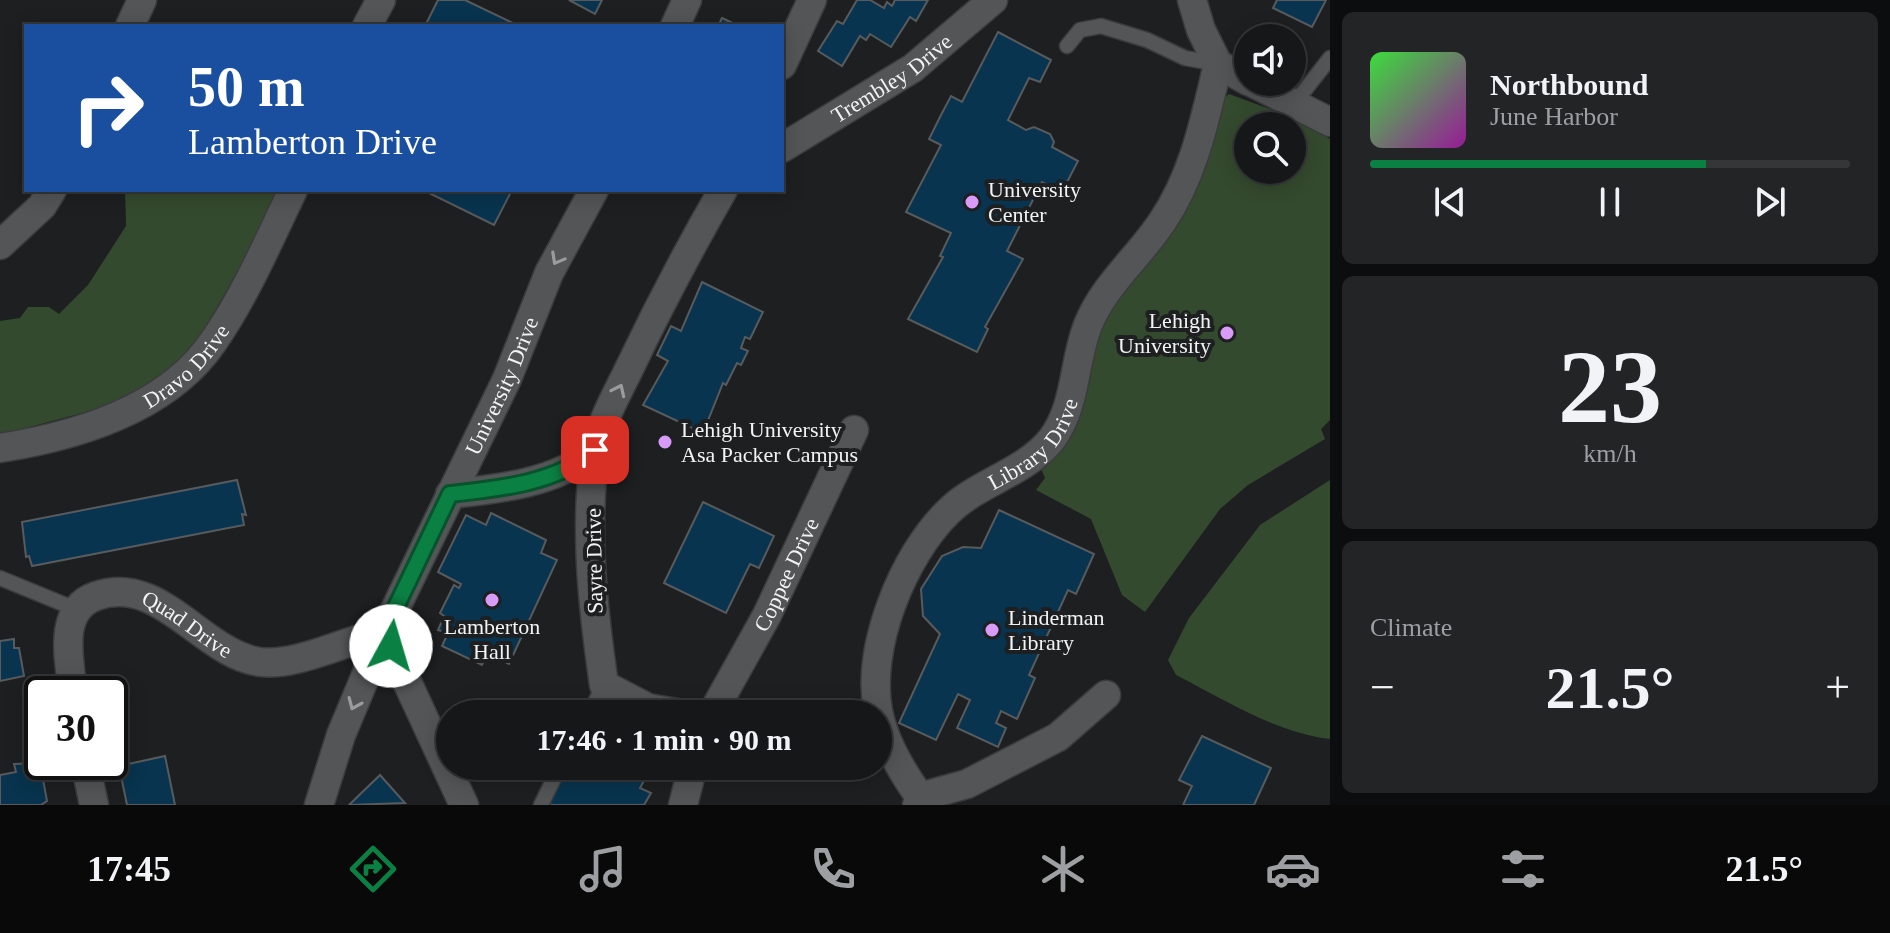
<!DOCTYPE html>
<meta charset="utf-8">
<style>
body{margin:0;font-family:"Times New Roman",serif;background:#232426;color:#f1f3f6;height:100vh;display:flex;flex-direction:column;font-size:30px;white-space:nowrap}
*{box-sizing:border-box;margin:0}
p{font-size:26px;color:#9e9fa2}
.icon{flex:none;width:44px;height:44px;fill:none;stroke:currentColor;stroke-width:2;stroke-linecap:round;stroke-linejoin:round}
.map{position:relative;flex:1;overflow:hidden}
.details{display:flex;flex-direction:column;gap:12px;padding:12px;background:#0c0d0e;width:560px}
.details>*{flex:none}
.hud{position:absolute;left:24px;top:24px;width:760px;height:168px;border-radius:0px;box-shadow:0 4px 20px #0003,0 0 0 2px #353638;background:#1a4fa0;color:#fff;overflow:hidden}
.buttons{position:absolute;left:1234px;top:24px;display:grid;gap:16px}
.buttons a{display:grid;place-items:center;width:72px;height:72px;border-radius:50%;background:#161719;box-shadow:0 4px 20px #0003,0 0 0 2px #353638;font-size:40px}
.speed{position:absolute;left:24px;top:676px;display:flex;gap:16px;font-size:40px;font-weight:700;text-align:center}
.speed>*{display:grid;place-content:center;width:104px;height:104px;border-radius:50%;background:#161719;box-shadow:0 4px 20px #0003,0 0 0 2px #353638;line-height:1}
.speed .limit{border:4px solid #111;border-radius:12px;background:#fff;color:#111}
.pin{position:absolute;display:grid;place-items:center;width:68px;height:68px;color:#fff;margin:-34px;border-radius:16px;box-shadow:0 4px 12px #0006}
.me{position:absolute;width:88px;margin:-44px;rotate:6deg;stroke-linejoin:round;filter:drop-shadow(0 0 6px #0008)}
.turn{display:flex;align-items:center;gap:28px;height:168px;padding:0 32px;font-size:36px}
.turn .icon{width:104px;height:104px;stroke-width:2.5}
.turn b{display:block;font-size:56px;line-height:68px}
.big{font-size:60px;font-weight:700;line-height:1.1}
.details .card{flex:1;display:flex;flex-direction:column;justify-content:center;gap:12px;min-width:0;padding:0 28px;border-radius:12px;background:#232426}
.details .dial{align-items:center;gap:0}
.dial b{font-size:104px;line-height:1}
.song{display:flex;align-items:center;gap:24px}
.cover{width:96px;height:96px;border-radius:12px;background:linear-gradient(135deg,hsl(120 70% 55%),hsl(300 70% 35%))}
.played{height:8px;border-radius:4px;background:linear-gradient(90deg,#0b8043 70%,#353638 70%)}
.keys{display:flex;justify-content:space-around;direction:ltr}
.heat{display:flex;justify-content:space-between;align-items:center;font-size:44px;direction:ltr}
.trip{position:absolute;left:436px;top:700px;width:456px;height:80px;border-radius:40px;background:#161719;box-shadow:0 4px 20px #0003,0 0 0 2px #353638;font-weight:700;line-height:80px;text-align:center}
.dock{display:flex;height:128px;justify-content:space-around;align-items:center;background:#09090a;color:#9e9fa2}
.dock .icon{width:56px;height:56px}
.dock .selected{color:#0b8043}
.dock b{font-size:36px;color:#f1f3f6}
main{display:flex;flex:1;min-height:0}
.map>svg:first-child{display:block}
</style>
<main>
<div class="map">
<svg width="1330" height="805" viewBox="0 0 1330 805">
<rect width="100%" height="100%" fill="#1d1f21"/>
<g fill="#344a2e" fill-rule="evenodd">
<path d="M1229,94l55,20 46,25v281l-9,9 4,10 -77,46 -28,24 -75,103 -23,-17 -31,-76 -55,-29 9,-12 -5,-12 39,-55 11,-30 4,-33 24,-57 104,-191zM1248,126h44v44h-44z"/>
<path d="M125,190h159l-99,173 -36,26 -37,16 -112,30v-114l20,-3 8,-11h21l10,7 29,-29 38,-59z"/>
<path d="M1330,480v259c-56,-7 -105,-39 -154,-64l-8,-15 21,-42 71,-93z"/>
</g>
<g fill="#08344f" stroke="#585b5d" stroke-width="2">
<path d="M438,0h27l54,26h-94z"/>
<path d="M569,0h33l-7,14z"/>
<path d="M857,0h13l14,8 3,-6 5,4 3,-6h33l-12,21 -6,-4 -19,30 -21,-13 -4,6 -6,-4 -18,30 -24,-15 19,-30 6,3z"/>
<path d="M1277,0h49l-14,27 -39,-19z"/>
<path d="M722,18l17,8h-21z"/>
<path d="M998,32l53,28 -11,22 -11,-4 -21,42 18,10 8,-3 16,7 4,8 -2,5 26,14 -16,31 -20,-10 -35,69 16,8 -38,68 3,2 -11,23 -69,-33 35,-62 -3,-1 11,-23 -45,-21 35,-67 -12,-6 12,-24 10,-19 11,6z"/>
<path d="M423,190h89l-18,35z"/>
<path d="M702,282l61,30 -13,27 -5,-2 -4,11 7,3 -7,14 -4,-2 -11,22 -3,-2 -20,50 -60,-28 25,-44 -11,-6 14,-29 10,5z"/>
<path d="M237,480l9,35 -4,-1 2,11 -212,41 -3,-10 -3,1 -4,-35z"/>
<path d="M703,502l71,34 -15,32 -9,-4 -24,49 -62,-30z"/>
<path d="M999,510l95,44 -18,40 -8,-4 -39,85 6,3 -18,41 -16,-8 -5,12 10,5 -8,19 -41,-19 13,-28 -12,-6 -22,46 -37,-17 41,-89 -17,-18 -2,-27 21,-33 21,-9 18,1z"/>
<path d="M491,513l55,27 -5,13 16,7 -48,104 -22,-11 -5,12 -40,-19 6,-13 -10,-3 6,-14 -4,-3 14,-28 5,3 2,-4 -23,-12 28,-57 20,10z"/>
<path d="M14,639v9h5l5,28 -24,5v-40z"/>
<path d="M1202,736l69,32 -17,37h-71l9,-19 -13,-6z"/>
<path d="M165,756l10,49h-48l-8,-39z"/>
<path d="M40,763l7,38 -6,4h-41v-30l16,-3 -2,-8z"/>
<path d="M568,766h84l-12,22 11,5 -7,12h-92l-3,-1z"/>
<path d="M380,775l25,28 -56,2z"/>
</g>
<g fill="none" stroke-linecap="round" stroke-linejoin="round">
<g stroke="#3a3c3d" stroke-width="17">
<g id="lane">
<path d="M1067,46l13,-16 21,-4 46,14 38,18 33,6"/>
<path d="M1294,104l36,-46"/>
<path d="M0,578l78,32"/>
<path d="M589,714l15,-29"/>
<path d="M541,805l19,-39"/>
</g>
</g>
<g stroke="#3a3c3d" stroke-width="31">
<g id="street">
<path d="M1192,0l9,30 17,34 30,17"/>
<path d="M130,26l12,-26"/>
<path d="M367,26l14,-26"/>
<path d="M675,26l12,-26"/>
<path d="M782,65l30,-65"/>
<path d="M1251,82l79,40"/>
<path id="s1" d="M782,148l131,-80 80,-68"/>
<path d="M0,245l42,-39 10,-16"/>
<path id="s2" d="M0,448c77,-12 167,-39 213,-106 32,-46 56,-102 80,-152"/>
<path d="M450,494c48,-5 108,-11 145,-44"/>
<path d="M384,632l80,173"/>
<path id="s3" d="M73,694c-3,-32 -17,-84 23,-98 64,-23 106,58 164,66 35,5 87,-22 124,-30"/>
<path d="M683,714l-35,-6 -44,-23c-11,-76 -20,-155 -9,-232 4,-28 22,-59 34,-84 29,-61 60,-120 94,-179"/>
<path id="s4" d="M712,714l55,-99 87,-185"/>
<path d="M85,762l9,43"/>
<path d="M920,797l47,-13 91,-47 48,-42"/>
<path id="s5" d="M319,805l22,-70 43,-103 123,-253 42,-106 45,-83"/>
<path d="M683,805l10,-39"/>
<path id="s6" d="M917,805l3,-8c-18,-25 -36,-55 -42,-86 -12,-64 25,-155 70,-199 30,-30 77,-39 104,-73 25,-34 21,-76 36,-114 16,-40 50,-67 74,-103 32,-47 43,-103 56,-158"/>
</g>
</g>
<use href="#lane" stroke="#535557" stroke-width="14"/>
<use href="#street" stroke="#535557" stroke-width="28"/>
</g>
<defs><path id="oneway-chevron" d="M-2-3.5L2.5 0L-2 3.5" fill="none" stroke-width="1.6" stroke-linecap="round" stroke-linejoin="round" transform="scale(2)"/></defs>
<g stroke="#9a9c9e">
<use href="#oneway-chevron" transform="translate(557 259) rotate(119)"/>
<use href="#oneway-chevron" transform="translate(619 390) rotate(-65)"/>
<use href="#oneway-chevron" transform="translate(354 704) rotate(113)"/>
</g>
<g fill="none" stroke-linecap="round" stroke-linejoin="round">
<g stroke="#07532c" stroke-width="20">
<path id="route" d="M391,646l-7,-14 66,-138c48,-5 108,-11 145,-44"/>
</g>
<use href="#route" stroke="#0b8043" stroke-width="14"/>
</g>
<g fill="#d89bf8" stroke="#1d1f21" stroke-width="3">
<circle cx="972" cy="202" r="8"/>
<circle cx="1227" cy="333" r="8"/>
<circle cx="665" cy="442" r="8"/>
<circle cx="492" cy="600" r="8"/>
<circle cx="992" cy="630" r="8"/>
</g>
<g text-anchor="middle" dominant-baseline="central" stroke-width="8" stroke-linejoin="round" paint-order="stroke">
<g font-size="22" fill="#f1f3f4" stroke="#1d1f21">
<text stroke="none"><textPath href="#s1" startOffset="130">Trembley Drive</textPath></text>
<text stroke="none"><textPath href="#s2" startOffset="208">Dravo Drive</textPath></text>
<text stroke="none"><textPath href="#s5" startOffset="458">University Drive</textPath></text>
<text stroke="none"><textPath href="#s6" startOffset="434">Library Drive</textPath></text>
<text transform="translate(594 561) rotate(-91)">Sayre Drive</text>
<text stroke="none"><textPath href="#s4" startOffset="158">Coppee Drive</textPath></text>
<text stroke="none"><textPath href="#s3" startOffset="210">Quad Drive</textPath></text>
</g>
<g font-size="22" fill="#f1f3f4" stroke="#1d1f21" text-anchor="start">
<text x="988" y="189">University<tspan x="988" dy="25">Center</tspan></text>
<text x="1211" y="320" text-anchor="end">Lehigh<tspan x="1211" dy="25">University</tspan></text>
<text x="681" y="429">Lehigh University<tspan x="681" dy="25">Asa Packer Campus</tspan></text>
<text x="1008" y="617">Linderman<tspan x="1008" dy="25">Library</tspan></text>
<text x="492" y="626" text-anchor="middle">Lamberton<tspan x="492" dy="25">Hall</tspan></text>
</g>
</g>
</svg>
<div class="buttons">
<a><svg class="icon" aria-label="sound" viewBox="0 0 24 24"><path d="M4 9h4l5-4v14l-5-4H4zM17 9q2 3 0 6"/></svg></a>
<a><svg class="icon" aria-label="search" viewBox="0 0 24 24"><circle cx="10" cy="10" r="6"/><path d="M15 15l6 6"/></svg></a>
</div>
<div class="speed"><div class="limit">30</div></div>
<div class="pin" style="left:595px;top:450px;background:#d93025"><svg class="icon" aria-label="arrive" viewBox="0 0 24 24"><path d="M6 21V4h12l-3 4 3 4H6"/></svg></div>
<svg class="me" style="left:391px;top:646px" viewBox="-20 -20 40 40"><circle r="19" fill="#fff"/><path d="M0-13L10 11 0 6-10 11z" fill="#0b8043"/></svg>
<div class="trip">17:46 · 1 min · 90 m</div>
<div class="hud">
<div class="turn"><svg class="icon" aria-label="right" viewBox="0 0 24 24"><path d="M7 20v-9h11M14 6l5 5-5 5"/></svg><div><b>50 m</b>Lamberton Drive</div></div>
</div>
</div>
<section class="details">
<div class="card">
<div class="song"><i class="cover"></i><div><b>Northbound</b><p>June Harbor</p></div></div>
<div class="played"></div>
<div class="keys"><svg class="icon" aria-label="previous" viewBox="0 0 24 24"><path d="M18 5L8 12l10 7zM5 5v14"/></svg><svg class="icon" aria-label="pause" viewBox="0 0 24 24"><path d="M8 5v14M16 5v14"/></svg><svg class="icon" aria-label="next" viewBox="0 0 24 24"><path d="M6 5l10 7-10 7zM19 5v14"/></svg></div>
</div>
<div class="card dial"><b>23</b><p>km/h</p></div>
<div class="card"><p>Climate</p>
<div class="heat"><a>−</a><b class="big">21.5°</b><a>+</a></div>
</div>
</section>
</main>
<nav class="dock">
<b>17:45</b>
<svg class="icon selected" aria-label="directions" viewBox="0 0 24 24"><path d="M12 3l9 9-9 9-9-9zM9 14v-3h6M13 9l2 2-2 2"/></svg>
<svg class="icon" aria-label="music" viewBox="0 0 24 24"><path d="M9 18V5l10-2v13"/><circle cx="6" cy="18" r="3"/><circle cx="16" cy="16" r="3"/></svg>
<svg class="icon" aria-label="phone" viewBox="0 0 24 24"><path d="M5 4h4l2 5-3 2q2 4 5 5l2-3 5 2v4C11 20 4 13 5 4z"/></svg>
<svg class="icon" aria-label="climate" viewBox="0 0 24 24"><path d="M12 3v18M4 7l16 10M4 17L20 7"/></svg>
<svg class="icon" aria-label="car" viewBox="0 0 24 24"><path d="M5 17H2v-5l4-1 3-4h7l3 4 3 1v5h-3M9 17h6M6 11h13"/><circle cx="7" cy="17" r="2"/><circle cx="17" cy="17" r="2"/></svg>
<svg class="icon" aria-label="filters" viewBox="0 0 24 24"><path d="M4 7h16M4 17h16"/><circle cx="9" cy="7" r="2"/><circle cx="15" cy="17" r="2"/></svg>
<b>21.5°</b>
</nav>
